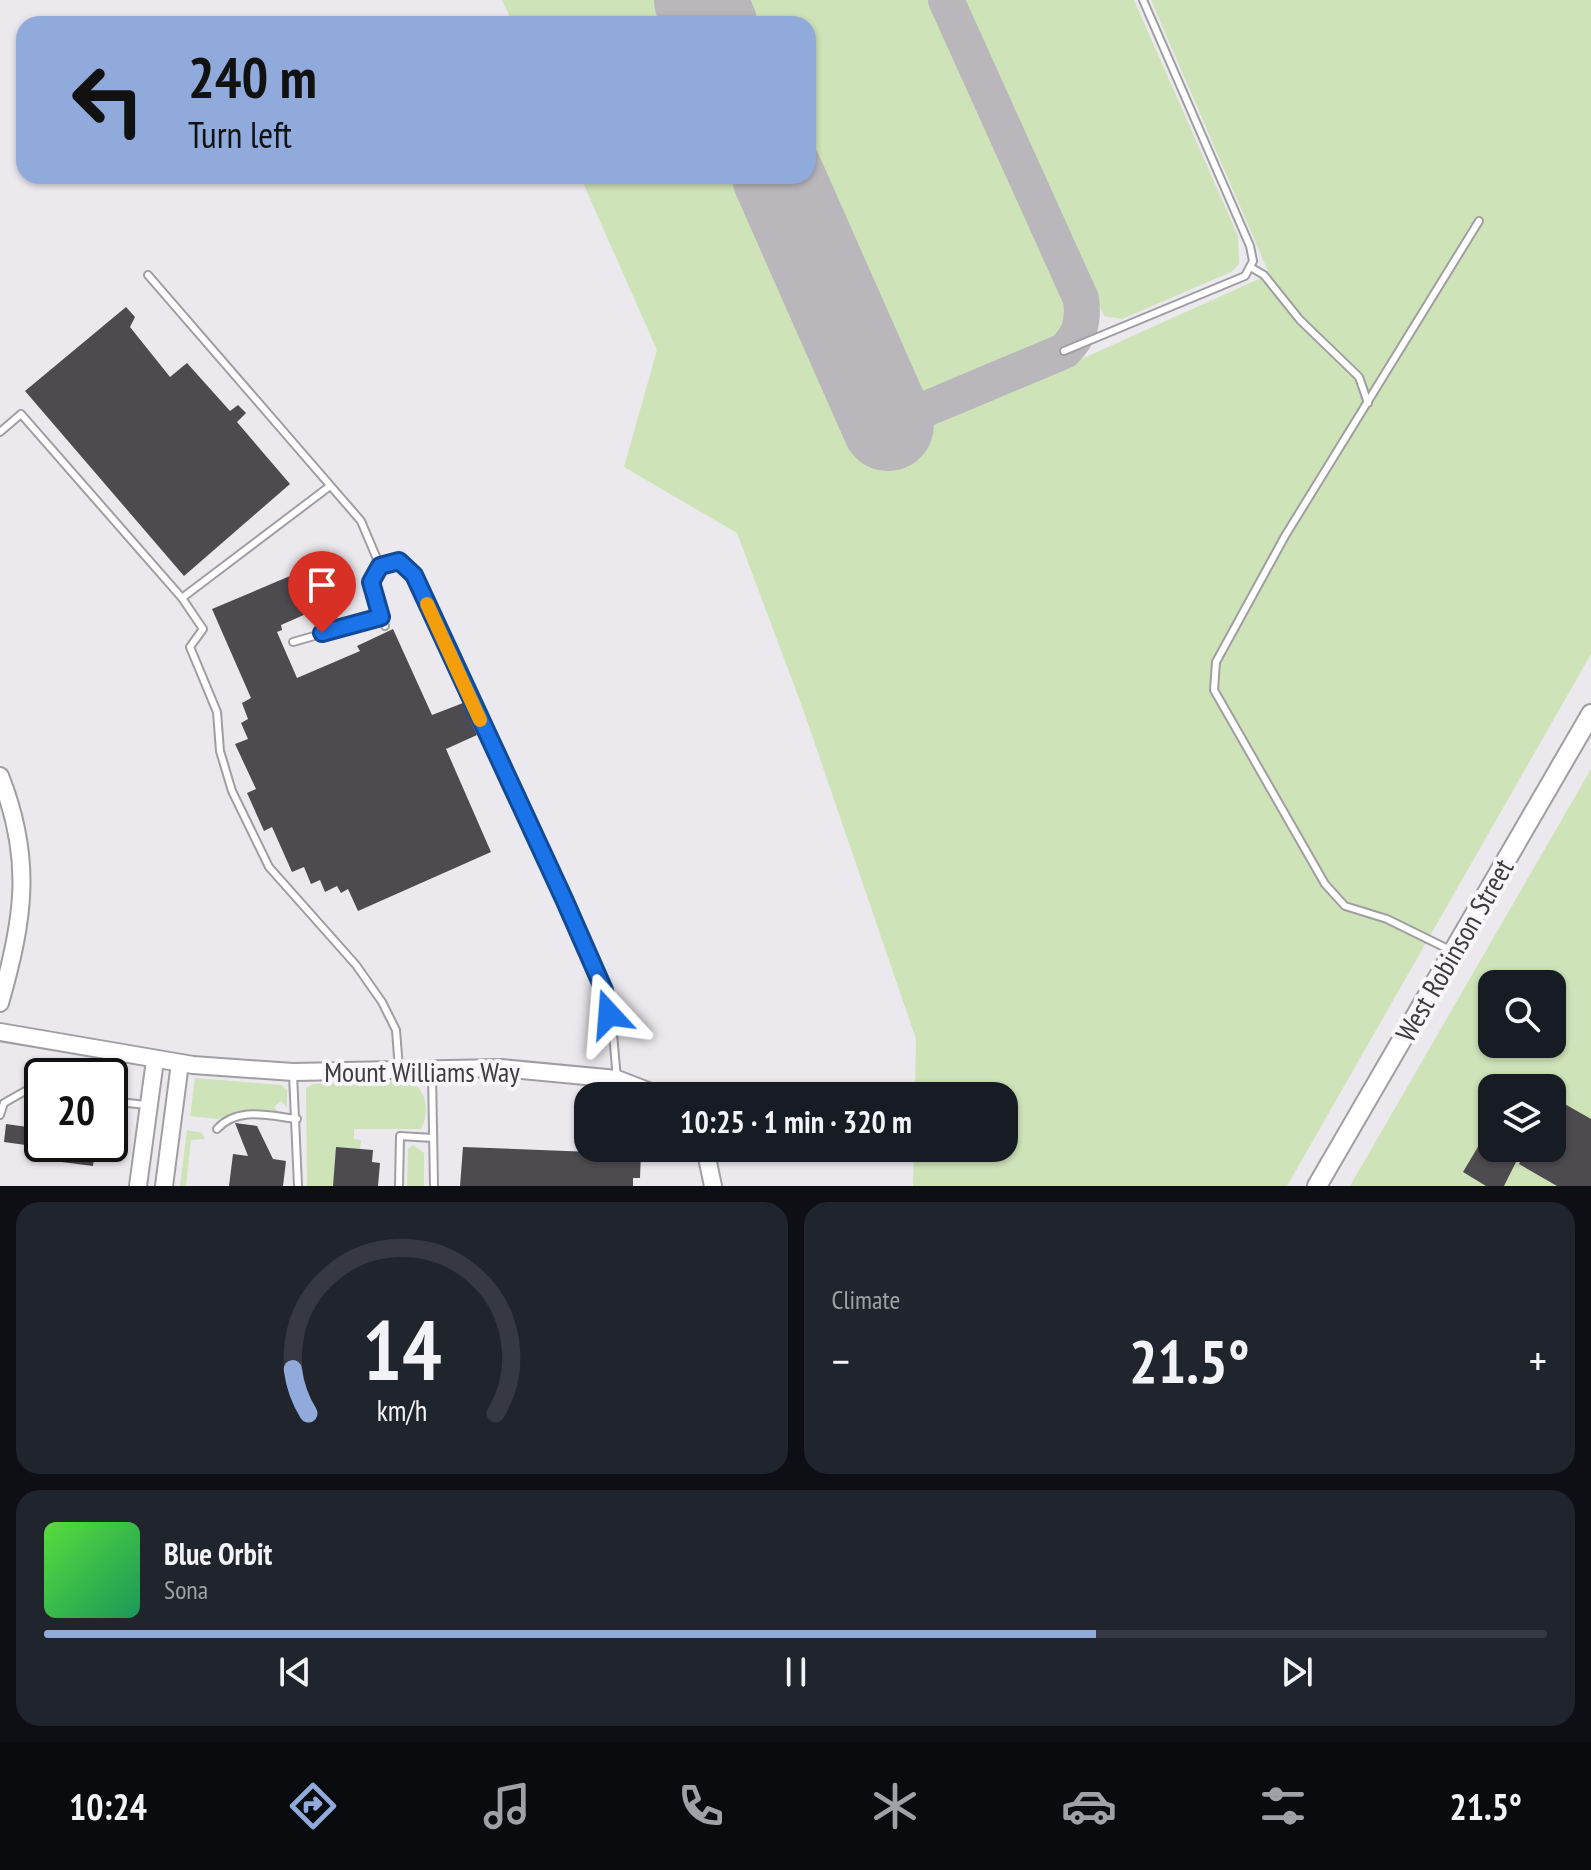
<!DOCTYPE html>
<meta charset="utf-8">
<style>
body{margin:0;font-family:"PT Sans Narrow",sans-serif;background:#20242c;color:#f1f3f6;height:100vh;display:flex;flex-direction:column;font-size:30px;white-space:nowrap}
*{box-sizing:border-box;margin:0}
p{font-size:26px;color:#9ea1a6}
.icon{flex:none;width:44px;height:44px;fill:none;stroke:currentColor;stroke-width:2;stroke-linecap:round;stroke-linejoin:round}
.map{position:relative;height:1186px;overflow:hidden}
.panel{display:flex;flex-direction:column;gap:16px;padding:16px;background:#0d0f14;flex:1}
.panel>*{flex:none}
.banner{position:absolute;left:16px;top:16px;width:800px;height:168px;border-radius:24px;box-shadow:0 2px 6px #0004;background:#90aadc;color:#111;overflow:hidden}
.controls{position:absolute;left:1478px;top:970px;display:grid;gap:16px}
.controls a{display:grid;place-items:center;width:88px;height:88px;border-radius:16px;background:#171b24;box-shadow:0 2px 6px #0004;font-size:40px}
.speed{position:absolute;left:24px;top:1058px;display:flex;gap:16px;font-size:40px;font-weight:700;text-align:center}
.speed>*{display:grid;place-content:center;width:104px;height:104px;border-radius:50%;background:#171b24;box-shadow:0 2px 6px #0004;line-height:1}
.speed .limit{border:4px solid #111;border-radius:12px;background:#fff;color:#111}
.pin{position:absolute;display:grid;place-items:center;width:68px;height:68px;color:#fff;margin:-82px -34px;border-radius:50% 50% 50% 0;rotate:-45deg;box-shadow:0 0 8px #0007}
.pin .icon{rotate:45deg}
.me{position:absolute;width:88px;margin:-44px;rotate:341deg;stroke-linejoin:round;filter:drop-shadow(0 0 6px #0008)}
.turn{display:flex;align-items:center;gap:28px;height:168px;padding:0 40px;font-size:36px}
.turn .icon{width:104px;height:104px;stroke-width:2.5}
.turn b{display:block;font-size:56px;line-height:68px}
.big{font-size:60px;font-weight:800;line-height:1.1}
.panel .widget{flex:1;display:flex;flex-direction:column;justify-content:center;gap:12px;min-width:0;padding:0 28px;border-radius:24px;background:#20242c}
.panel .dial{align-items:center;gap:0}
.dial svg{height:208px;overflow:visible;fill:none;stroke:#363941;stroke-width:7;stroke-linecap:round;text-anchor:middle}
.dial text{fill:#f1f3f6;stroke:none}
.song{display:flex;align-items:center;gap:24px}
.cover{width:96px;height:96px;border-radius:12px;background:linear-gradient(135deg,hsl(110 70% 55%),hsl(150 70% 35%))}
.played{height:8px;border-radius:4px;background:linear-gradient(90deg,#90aadc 70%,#363941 70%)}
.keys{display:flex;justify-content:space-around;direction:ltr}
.heat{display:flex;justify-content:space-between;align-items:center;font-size:44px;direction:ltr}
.panel .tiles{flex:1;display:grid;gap:16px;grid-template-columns:1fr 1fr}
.widget:last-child{grid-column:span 2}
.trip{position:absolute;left:574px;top:1082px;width:444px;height:80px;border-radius:24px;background:#171b24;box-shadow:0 2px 6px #0004;font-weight:800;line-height:80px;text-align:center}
.dock{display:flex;height:128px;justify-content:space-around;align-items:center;background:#090b0e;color:#9ea1a6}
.dock .icon{width:56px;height:56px}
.dock .current{color:#90aadc}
.dock b{font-size:36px;color:#f1f3f6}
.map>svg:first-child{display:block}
</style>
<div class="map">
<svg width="1591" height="1186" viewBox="0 0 1591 1186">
<rect width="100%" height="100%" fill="#ebe8ee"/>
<g fill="#cee3b8" fill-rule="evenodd">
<path d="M502,0h165l11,24h-165z"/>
<path d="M735,0h199l134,303 2,21 -11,15 -120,53 -18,-1 -20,-13 -93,-212v-142h-63z"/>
<path d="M963,0h171l104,236 1,28 -8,8 -109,47 -18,-3z"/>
<path d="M1151,0h440v654l-304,532h-374l1,-38h90v-52h-89l1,-57 -113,-330 -66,-176 -113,-66 33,-117 -77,-174h165l127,287 55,-25 -3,-8 335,-151 9,-8z"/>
<path d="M1591,769v417h-241zM1492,984h60v60h-60zM1492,1088h60v60h-60z"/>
<path d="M195,1078l86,7 6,5v17l-6,-6 -7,6 6,6 -40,-3 -22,9 -28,-3z"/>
<path d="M409,1081c18,8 21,31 12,48h-67v10l7,1 -1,10 -25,36h-28l-1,-98 7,-4z"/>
<path d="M187,1130l15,3 3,6 -14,1 -5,46h-6z"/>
<path d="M413,1145l11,8v33h-17l1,-37z"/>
</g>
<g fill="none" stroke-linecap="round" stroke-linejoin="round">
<path stroke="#b9b6bc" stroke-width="36" d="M888,425l176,-74c16,-15 20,-30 17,-52l-135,-299"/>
<g stroke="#b9b6bc" stroke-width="92">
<path d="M700,0l11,24"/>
<path d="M778,176l110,249"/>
</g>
</g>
<g fill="#4d4b4f">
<path d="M126,307l9,10 -5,10 40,50 17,-14 43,48 8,-6 8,8 -9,9 53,62 -106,92 -159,-185z"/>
<path d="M290,576l16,38 -25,11 1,5 -5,2 20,46 63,-27 -3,-5 36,-17 39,86 31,-12 14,32 -31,14 45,103 -133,59 -10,-22 -7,4 -4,-7 -12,6 -5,-12 -9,4 -7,-17 -12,5 -20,-45 -8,4 -17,-38 9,-4 -21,-45 13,-5 -7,-16 7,-4 -6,-16 9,-5 -39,-89z"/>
<path d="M1556,1099l35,20v67h-34l-38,-22 9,-16h24v-41z"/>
<path d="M235,1123l22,3 16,33 13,2 -3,25h-54l4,-32 15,2z"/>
<path d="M6,1124l36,5v15h54l-3,22 -55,-7 2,-12 -36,-5z"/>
<path d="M1482,1140l35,20 -13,26h-18l-23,-14z"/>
<path d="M336,1147l37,3 -1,12 8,1 -2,23h-45z"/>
<path d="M463,1147l129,5v-4h42v4h7l-1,26h-7v8h-173z"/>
</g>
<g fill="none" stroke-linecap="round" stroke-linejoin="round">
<g stroke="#a09ea3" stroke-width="10">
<g id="service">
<path d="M1252,268l12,7 36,45 59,57 9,26"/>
<path d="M148,275l213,246 19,45"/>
<path d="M1064,351l181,-75 8,-15 -3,-15 -107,-246"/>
<path d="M0,432l21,-18 161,184 21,31 -13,18 27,65 3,39 12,40 37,76 87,98 26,37 14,28 3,39"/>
<path d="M182,598l148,-112"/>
<path d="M385,626l-14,-44 9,-16 19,-5 15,14 190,415 9,44 4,45"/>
<path d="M293,642l88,-25"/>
<path d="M1450,950l-63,-31 -42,-13 -20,-22 -111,-194 2,-28 69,-126 194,-315"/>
<path d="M432,1072l2,114"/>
<path d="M293,1074l5,112"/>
<path d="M110,1101l36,4"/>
<path d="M0,1115l4,-12 23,-13 15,2"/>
<path d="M217,1129c21,-23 52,-13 80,-10"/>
<path d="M399,1186l1,-50 33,2"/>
</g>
</g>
<g stroke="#a09ea3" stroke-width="20">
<g id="tertiary">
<path d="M0,776c33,83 24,143 0,227"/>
<path d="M0,1032l193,33 100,7 208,-4 116,11 44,17"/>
<path d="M705,1148l8,38"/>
<path d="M138,1186l17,-126"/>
<path d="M164,1186l16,-123"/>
</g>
</g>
<g stroke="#a09ea3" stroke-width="22">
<path id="secondary" d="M1317,1186l274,-472"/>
</g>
<use href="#service" stroke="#fff" stroke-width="6"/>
<use href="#tertiary" stroke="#fff" stroke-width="16"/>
<use href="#secondary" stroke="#fff" stroke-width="18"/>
</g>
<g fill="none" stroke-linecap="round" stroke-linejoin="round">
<g stroke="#114b97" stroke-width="20">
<path id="route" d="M322,633l59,-16 -10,-35 9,-16 19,-5 15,14 150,324 40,91 5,24"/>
</g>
<use href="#route" stroke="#1a73e8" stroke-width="14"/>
<path stroke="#f59e0b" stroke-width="14" d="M427,604l53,116"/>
</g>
<g text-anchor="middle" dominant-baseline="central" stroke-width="8" stroke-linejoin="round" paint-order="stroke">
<g font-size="28" fill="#3d3c3e" stroke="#f8f6fb">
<text transform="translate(1454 950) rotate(-60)">West Robinson Street</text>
<text x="422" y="1071">Mount Williams Way</text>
</g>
</g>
</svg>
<div class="controls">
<a><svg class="icon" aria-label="search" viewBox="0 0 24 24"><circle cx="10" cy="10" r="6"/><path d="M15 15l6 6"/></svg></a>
<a><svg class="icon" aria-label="layers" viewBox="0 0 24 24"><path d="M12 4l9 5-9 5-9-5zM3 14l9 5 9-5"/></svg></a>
</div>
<div class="speed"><div class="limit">20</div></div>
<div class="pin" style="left:322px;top:633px;background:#d93025"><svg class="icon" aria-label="arrive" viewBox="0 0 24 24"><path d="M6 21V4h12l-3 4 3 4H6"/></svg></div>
<svg class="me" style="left:609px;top:1014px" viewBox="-20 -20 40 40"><path d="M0-17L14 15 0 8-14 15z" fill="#1a73e8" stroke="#fff" stroke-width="4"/></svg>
<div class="trip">10:25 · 1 min · 320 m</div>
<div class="banner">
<div class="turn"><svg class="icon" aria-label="left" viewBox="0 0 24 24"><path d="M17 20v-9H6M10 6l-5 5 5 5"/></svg><div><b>240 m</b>Turn left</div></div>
</div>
</div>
<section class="panel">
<div class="tiles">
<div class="widget dial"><svg viewBox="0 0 100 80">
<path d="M14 69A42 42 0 1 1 86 69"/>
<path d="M14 69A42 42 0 0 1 8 52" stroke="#90aadc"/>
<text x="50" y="56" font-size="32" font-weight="700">14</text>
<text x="50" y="72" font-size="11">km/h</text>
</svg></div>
<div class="widget"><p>Climate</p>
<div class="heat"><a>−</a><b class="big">21.5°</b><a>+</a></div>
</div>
<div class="widget">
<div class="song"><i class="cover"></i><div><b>Blue Orbit</b><p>Sona</p></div></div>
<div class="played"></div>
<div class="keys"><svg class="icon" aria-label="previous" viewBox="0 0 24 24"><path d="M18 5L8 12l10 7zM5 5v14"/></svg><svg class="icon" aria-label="pause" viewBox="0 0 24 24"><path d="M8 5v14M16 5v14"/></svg><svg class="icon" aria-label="next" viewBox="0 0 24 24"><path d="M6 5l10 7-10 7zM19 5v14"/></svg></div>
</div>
</div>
</section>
<nav class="dock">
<b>10:24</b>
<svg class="icon current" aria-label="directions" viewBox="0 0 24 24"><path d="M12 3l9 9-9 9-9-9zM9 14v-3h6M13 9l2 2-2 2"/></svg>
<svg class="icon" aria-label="music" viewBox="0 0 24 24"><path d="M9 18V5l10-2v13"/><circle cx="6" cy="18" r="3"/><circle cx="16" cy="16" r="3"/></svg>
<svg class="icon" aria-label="phone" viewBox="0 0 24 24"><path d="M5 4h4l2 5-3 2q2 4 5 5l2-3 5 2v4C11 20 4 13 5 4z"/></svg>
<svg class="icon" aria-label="climate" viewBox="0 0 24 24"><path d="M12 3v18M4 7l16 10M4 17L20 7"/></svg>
<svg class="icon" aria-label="car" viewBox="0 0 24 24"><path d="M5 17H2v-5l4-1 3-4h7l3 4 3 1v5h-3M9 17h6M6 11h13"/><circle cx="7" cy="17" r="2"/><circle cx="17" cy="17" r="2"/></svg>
<svg class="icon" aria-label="filters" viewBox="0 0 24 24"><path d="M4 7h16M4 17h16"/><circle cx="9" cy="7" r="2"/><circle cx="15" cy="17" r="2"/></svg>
<b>21.5°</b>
</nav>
